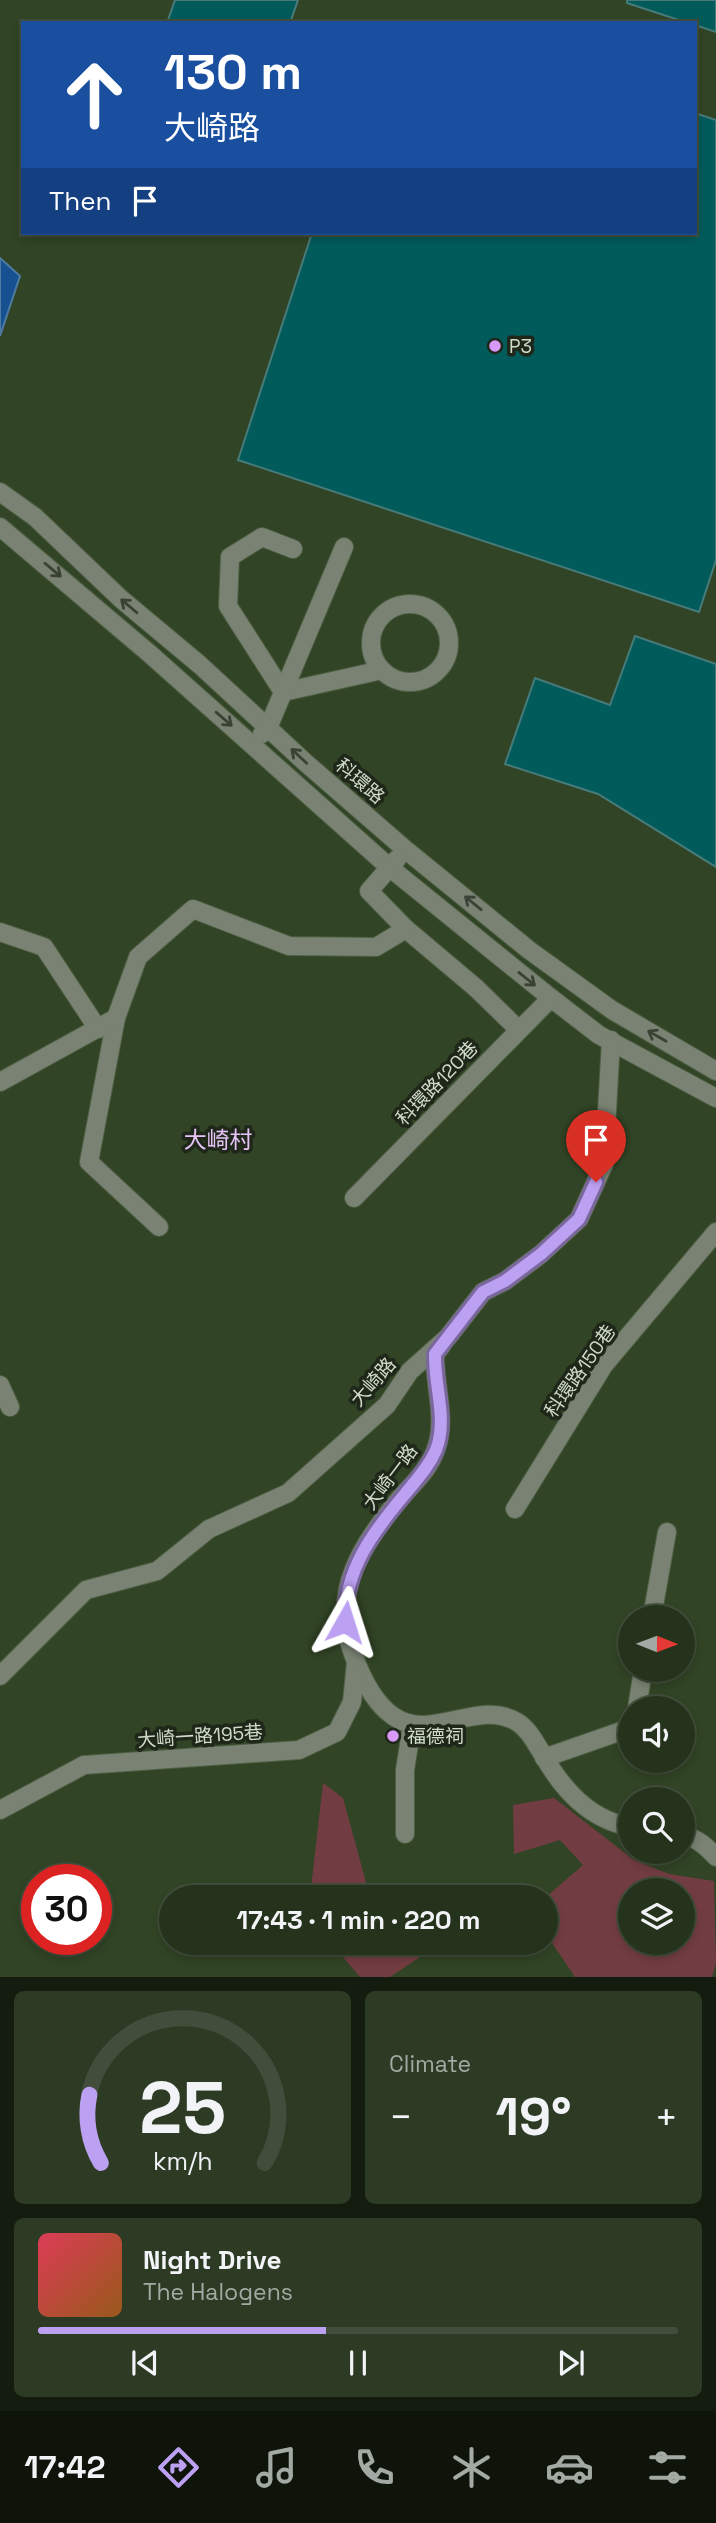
<!DOCTYPE html>
<meta charset="utf-8">
<style>
body{margin:0;font-family:"Space Grotesk","Noto Sans TC",sans-serif;background:#2d3b25;color:#f1f3f6;height:100vh;display:flex;flex-direction:column;font-size:26px;white-space:nowrap}
*{box-sizing:border-box;margin:0}
p{font-size:23px;color:#a3aaa3}
.icon{flex:none;width:38px;height:38px;fill:none;stroke:currentColor;stroke-width:2;stroke-linecap:round;stroke-linejoin:round}
.map{position:relative;height:1977px;overflow:hidden}
.side{display:flex;flex-direction:column;gap:14px;padding:14px;background:#141c0f;flex:1}
.side>*{flex:none}
.guide{position:absolute;left:21px;top:21px;width:676px;height:214px;border-radius:0px;box-shadow:0 4px 10px #0003,0 0 0 2px #424e3b;background:#1a4fa0;color:#fff;overflow:hidden}
.needle{width:46px;rotate:91deg}
.tools{position:absolute;left:618px;top:1605px;display:grid;gap:14px}
.tools a{display:grid;place-items:center;width:77px;height:77px;border-radius:50%;background:#25331c;box-shadow:0 4px 10px #0003,0 0 0 2px #424e3b;font-size:35px}
.speed{position:absolute;left:21px;top:1864px;display:flex;gap:14px;font-size:35px;font-weight:700;text-align:center}
.speed>*{display:grid;place-content:center;width:91px;height:91px;border-radius:50%;background:#25331c;box-shadow:0 4px 10px #0003,0 0 0 2px #424e3b;line-height:1}
.speed .limit{border:10px solid #d22;background:#fff;color:#111}
.pin{position:absolute;display:grid;place-items:center;width:60px;height:60px;color:#fff;margin:-72px -30px;border-radius:50% 50% 50% 0;rotate:-45deg;box-shadow:0 0 7px #0007}
.pin .icon{rotate:45deg}
.me{position:absolute;width:77px;margin:-38px;rotate:6deg;stroke-linejoin:round;filter:drop-shadow(0 0 5px #0008)}
.turn{display:flex;align-items:center;gap:24px;height:147px;padding:0 28px;font-size:32px}
.turn .icon{width:91px;height:91px;stroke-width:2.5}
.turn b{display:block;font-size:49px;line-height:60px}
.then{display:flex;align-items:center;height:66px;padding:0 28px;background:#0003;gap:14px;font-size:26px}
.big{font-size:52px;font-weight:800;line-height:1.1}
.side .card{flex:1;display:flex;flex-direction:column;justify-content:center;gap:10px;min-width:0;padding:0 24px;border-radius:10px;background:#2d3b25}
.side .dial{align-items:center;gap:0}
.dial svg{height:182px;overflow:visible;fill:none;stroke:#424e3b;stroke-width:7;stroke-linecap:round;text-anchor:middle}
.dial text{fill:#f1f3f6;stroke:none}
.song{display:flex;align-items:center;gap:21px}
.cover{width:84px;height:84px;border-radius:10px;background:linear-gradient(135deg,hsl(350 70% 55%),hsl(30 70% 35%))}
.played{height:7px;border-radius:4px;background:linear-gradient(90deg,#bca0f2 45%,#424e3b 45%)}
.keys{display:flex;justify-content:space-around;direction:ltr}
.heat{display:flex;justify-content:space-between;align-items:center;font-size:38px;direction:ltr}
.side .tiles{flex:1;display:grid;gap:14px;grid-template-columns:1fr 1fr}
.card:last-child{grid-column:span 2}
.trip{position:absolute;left:159px;top:1885px;width:399px;height:70px;border-radius:35px;background:#25331c;box-shadow:0 4px 10px #0003,0 0 0 2px #424e3b;font-weight:800;line-height:70px;text-align:center}
.tabs{display:flex;height:112px;justify-content:space-around;align-items:center;background:#0f140b;color:#a3aaa3}
.tabs .icon{width:49px;height:49px}
.tabs .selected{color:#bca0f2}
.tabs b{font-size:32px;color:#f1f3f6}
.map>svg:first-child{display:block}
</style>
<div class="map">
<svg width="716" height="1977" viewBox="0 0 716 1977">
<rect width="100%" height="100%" fill="#314425"/>
<g fill="#723d42" fill-rule="evenodd">
<path d="M323,1783l20,15 27,99h-60z"/>
<path d="M554,1798l80,62 35,14 45,7 2,82 -4,14h-137l-29,-43v-37l37,-32 -23,-25 -46,14 -1,-49zM630,1890h52v52h-52z"/>
<path d="M331,1943h110l-51,34h-30z"/>
</g>
<path fill="#175191" stroke="#4e7ba2" stroke-width="2" d="M0,258l20,18 -20,60z"/>
<g fill="#025b5b" stroke="#477b7a" stroke-width="2">
<path d="M175,0h123l-8,23h-123z"/>
<path d="M627,0h89v32l-21,-7v-2h-7l-61,-20z"/>
<path d="M695,113l21,7v440l-17,52 -461,-152 74,-227h383z"/>
<path d="M635,636l81,28v203l-118,-73 -93,-30 30,-86 75,27z"/>
</g>
<g fill="none" stroke-linecap="round" stroke-linejoin="round">
<g stroke="#4e5f43" stroke-width="20">
<g id="minor">
<path d="M0,492l35,25 86,82 79,66 107,99 99,86 123,100 83,60 104,61"/>
<path d="M0,527l150,127 239,213 162,131 48,37 117,63"/>
<path d="M293,549l-31,-12 -32,20 -2,49 55,86 99,-22"/>
<circle cx="410" cy="643" r="39"/>
<path d="M262,734l6,-6 76,-181"/>
<path d="M406,929l70,59 43,42"/>
<path d="M0,932l44,15 54,82"/>
<path d="M116,1018l-27,144 70,65"/>
<path d="M0,1082l116,-64 22,-61 55,-48 96,37 87,1 30,-18 -37,-38 28,-32"/>
<path d="M354,1198l197,-200"/>
<path d="M442,1345l-7,9c-1,32 12,64 1,95 -6,19 -21,33 -34,47 -40,48 -72,95 -49,158 8,22 21,49 40,62 38,27 85,-18 124,6 12,7 19,22 26,33 20,35 46,64 87,72"/>
<path d="M0,1385l10,22"/>
<path d="M515,1509l89,-144 112,-133"/>
<path d="M652,1617l15,-85"/>
<path d="M0,1676l86,-86 71,-19 52,-42 79,-36 99,-88 23,-34 38,-34 35,-45 22,-11 36,-27 38,-35 25,-55 7,-124"/>
<path d="M637,1708l6,-38"/>
<path d="M544,1758l86,-30"/>
<path d="M0,1810l84,-45 215,-15 38,-18 15,-30 4,-40"/>
<path d="M405,1834v-64l7,-45"/>
<path d="M682,1835c15,3 24,11 34,22"/>
</g>
</g>
<use href="#minor" stroke="#798273" stroke-width="18"/>
</g>
<defs><path id="oneway-shaft" d="M-6 0H5M1.5-3L5.5 0L1.5 3" fill="none" stroke-width="1.6" stroke-linecap="round" stroke-linejoin="round" transform="scale(1.75)"/></defs>
<g stroke="#394234">
<use href="#oneway-shaft" transform="translate(53 570) rotate(40)"/>
<use href="#oneway-shaft" transform="translate(129 606) rotate(-140)"/>
<use href="#oneway-shaft" transform="translate(224 719) rotate(41)"/>
<use href="#oneway-shaft" transform="translate(299 756) rotate(-137)"/>
<use href="#oneway-shaft" transform="translate(473 903) rotate(-141)"/>
<use href="#oneway-shaft" transform="translate(527 979) rotate(39)"/>
<use href="#oneway-shaft" transform="translate(657 1036) rotate(-150)"/>
</g>
<g fill="none" stroke-linecap="round" stroke-linejoin="round">
<g stroke="#7a689d" stroke-width="18">
<path id="route" d="M345,1622c-1,-52 28,-90 60,-128 11,-14 24,-27 31,-44 12,-31 -2,-64 -1,-96l48,-62 22,-11 36,-27 38,-35 17,-37"/>
</g>
<use href="#route" stroke="#bca0f2" stroke-width="12"/>
</g>
<g fill="#d99af7" stroke="#1e2719" stroke-width="2.5">
<circle cx="495" cy="346" r="7"/>
<circle cx="393" cy="1736" r="7"/>
</g>
<g text-anchor="middle" dominant-baseline="central" stroke-width="7" stroke-linejoin="round" paint-order="stroke">
<g font-size="19" fill="#d0dcc9" stroke="#1e2719" text-anchor="start">
<text x="509" y="346">P3</text>
<text x="407" y="1736">福德祠</text>
</g>
<g font-size="19" fill="#d0dcc9" stroke="#1e2719">
<text transform="translate(360 781) rotate(41)">科環路</text>
<text transform="translate(437 1083) rotate(-46)">科環路120巷</text>
<text transform="translate(580 1371) rotate(-55)">科環路150巷</text>
<text transform="translate(373 1382) rotate(-49)">大崎路</text>
<text transform="translate(390 1477) rotate(-53)">大崎一路</text>
<text transform="translate(200 1736) rotate(-4)">大崎一路195巷</text>
</g>
<g font-size="23" fill="#e6c3f7" stroke="#1e2719">
<text x="218" y="1140">大崎村</text>
</g>
</g>
</svg>
<div class="tools">
<a><svg class="needle" viewBox="-14 -14 28 28"><path d="M0-13l5 13h-10z" fill="#e53935"/><path d="M0 13l5-13h-10z" fill="#a3aaa3"/></svg></a>
<a><svg class="icon" aria-label="sound" viewBox="0 0 24 24"><path d="M4 9h4l5-4v14l-5-4H4zM17 9q2 3 0 6"/></svg></a>
<a><svg class="icon" aria-label="search" viewBox="0 0 24 24"><circle cx="10" cy="10" r="6"/><path d="M15 15l6 6"/></svg></a>
<a><svg class="icon" aria-label="layers" viewBox="0 0 24 24"><path d="M12 4l9 5-9 5-9-5zM3 14l9 5 9-5"/></svg></a>
</div>
<div class="speed"><div class="limit">30</div></div>
<div class="pin" style="left:596px;top:1182px;background:#d93025"><svg class="icon" aria-label="arrive" viewBox="0 0 24 24"><path d="M6 21V4h12l-3 4 3 4H6"/></svg></div>
<svg class="me" style="left:345px;top:1622px" viewBox="-20 -20 40 40"><path d="M0-17L14 15 0 8-14 15z" fill="#bca0f2" stroke="#fff" stroke-width="4"/></svg>
<div class="trip">17:43 · 1 min · 220 m</div>
<div class="guide">
<div class="turn"><svg class="icon" aria-label="ahead" viewBox="0 0 24 24"><path d="M12 20V5M6 11l6-6 6 6"/></svg><div><b>130 m</b>大崎路</div></div>
<div class="then">Then<svg class="icon" aria-label="arrive" viewBox="0 0 24 24"><path d="M6 21V4h12l-3 4 3 4H6"/></svg></div>
</div>
</div>
<section class="side">
<div class="tiles">
<div class="card dial"><svg viewBox="0 0 100 80">
<path d="M14 69A42 42 0 1 1 86 69"/>
<path d="M14 69A42 42 0 0 1 9 39" stroke="#bca0f2"/>
<text x="50" y="56" font-size="32" font-weight="700">25</text>
<text x="50" y="72" font-size="11">km/h</text>
</svg></div>
<div class="card"><p>Climate</p>
<div class="heat"><a>−</a><b class="big">19°</b><a>+</a></div>
</div>
<div class="card">
<div class="song"><i class="cover"></i><div><b>Night Drive</b><p>The Halogens</p></div></div>
<div class="played"></div>
<div class="keys"><svg class="icon" aria-label="previous" viewBox="0 0 24 24"><path d="M18 5L8 12l10 7zM5 5v14"/></svg><svg class="icon" aria-label="pause" viewBox="0 0 24 24"><path d="M8 5v14M16 5v14"/></svg><svg class="icon" aria-label="next" viewBox="0 0 24 24"><path d="M6 5l10 7-10 7zM19 5v14"/></svg></div>
</div>
</div>
</section>
<nav class="tabs">
<b>17:42</b>
<svg class="icon selected" aria-label="directions" viewBox="0 0 24 24"><path d="M12 3l9 9-9 9-9-9zM9 14v-3h6M13 9l2 2-2 2"/></svg>
<svg class="icon" aria-label="music" viewBox="0 0 24 24"><path d="M9 18V5l10-2v13"/><circle cx="6" cy="18" r="3"/><circle cx="16" cy="16" r="3"/></svg>
<svg class="icon" aria-label="phone" viewBox="0 0 24 24"><path d="M5 4h4l2 5-3 2q2 4 5 5l2-3 5 2v4C11 20 4 13 5 4z"/></svg>
<svg class="icon" aria-label="climate" viewBox="0 0 24 24"><path d="M12 3v18M4 7l16 10M4 17L20 7"/></svg>
<svg class="icon" aria-label="car" viewBox="0 0 24 24"><path d="M5 17H2v-5l4-1 3-4h7l3 4 3 1v5h-3M9 17h6M6 11h13"/><circle cx="7" cy="17" r="2"/><circle cx="17" cy="17" r="2"/></svg>
<svg class="icon" aria-label="filters" viewBox="0 0 24 24"><path d="M4 7h16M4 17h16"/><circle cx="9" cy="7" r="2"/><circle cx="15" cy="17" r="2"/></svg>
</nav>
